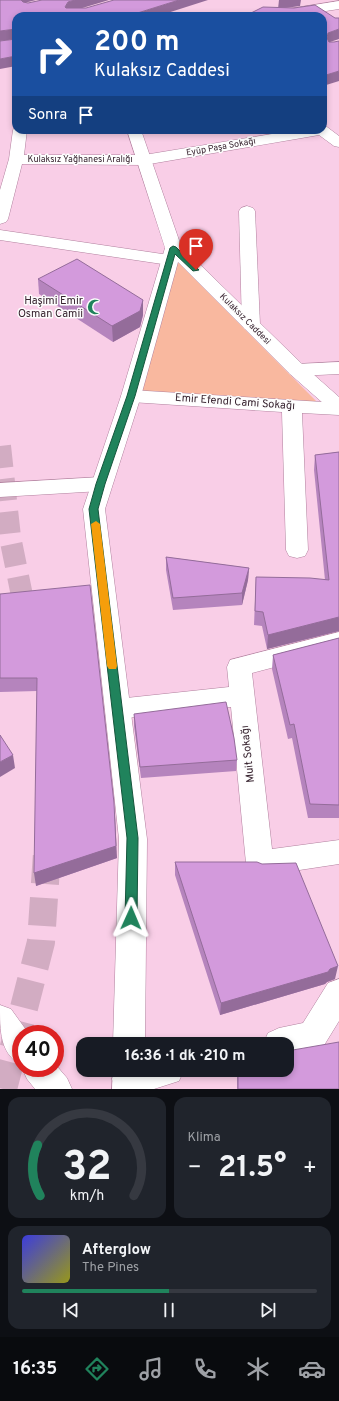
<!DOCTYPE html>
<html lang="tr">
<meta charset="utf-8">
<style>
body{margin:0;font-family:Overpass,sans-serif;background:#20242c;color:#f1f3f6;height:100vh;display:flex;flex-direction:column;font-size:15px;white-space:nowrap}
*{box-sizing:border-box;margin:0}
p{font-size:13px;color:#9ea1a6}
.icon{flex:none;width:22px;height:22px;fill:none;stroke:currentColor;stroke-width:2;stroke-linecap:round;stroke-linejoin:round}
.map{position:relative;height:1089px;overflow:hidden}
.drawer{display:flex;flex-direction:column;gap:8px;padding:8px;background:#0d0f14;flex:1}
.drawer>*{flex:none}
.banner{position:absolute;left:12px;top:12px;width:315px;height:122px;border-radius:12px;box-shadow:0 2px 6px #0003;background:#1a4fa0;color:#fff;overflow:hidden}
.speed{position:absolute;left:12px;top:1025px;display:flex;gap:8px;font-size:20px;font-weight:700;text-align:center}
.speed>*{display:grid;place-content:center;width:52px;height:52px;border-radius:50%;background:#171b24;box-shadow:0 2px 6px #0003;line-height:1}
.speed .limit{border:6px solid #d22;background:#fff;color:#111}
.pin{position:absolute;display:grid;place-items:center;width:34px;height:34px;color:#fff;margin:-41px -17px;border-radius:50% 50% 50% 0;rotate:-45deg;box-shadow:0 0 4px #0007}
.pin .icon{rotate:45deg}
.me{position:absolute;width:44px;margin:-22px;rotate:1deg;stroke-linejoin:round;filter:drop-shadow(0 0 3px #0008)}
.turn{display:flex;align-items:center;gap:14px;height:84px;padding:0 16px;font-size:18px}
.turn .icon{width:52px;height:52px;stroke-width:2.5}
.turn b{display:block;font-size:28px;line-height:34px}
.then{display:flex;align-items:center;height:38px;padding:0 16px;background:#0003;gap:8px;font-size:15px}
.big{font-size:30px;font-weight:700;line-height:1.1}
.drawer .card{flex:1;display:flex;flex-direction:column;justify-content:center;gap:6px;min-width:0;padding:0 14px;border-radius:12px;background:#20242c}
.drawer .dial{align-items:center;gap:0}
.dial svg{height:104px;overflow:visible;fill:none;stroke:#363941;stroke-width:7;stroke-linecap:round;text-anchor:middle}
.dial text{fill:#f1f3f6;stroke:none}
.song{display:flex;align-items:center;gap:12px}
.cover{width:48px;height:48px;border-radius:6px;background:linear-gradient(135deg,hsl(240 70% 55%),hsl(60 70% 35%))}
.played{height:4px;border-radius:2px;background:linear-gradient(90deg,#20835c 50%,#363941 50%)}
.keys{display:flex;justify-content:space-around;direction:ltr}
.heat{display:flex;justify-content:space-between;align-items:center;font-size:22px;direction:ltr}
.drawer .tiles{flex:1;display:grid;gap:8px;grid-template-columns:1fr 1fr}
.card:last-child{grid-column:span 2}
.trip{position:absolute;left:76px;top:1037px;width:218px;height:40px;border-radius:12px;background:#171b24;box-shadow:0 2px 6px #0003;font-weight:700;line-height:40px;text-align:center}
.dock{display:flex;height:64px;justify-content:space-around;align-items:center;background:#090b0e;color:#9ea1a6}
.dock .icon{width:28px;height:28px}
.dock .selected{color:#20835c}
.dock b{font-size:18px;color:#f1f3f6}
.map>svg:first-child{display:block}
</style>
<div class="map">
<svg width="339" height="1089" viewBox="0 0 339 1089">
<rect width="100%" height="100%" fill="#f9cee7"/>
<path fill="#f9b89f" d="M177,261l144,145 -184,-14z"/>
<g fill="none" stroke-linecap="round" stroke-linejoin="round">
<path stroke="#d2acc2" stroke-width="22" stroke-dasharray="22 11" stroke-linecap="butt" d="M0,446l10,91 17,83"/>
<path stroke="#d2acc2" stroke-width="28" stroke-dasharray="28 14" stroke-linecap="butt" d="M3,1089l38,-147 6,-89"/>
<g stroke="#b1809e" stroke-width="1">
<g id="street">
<path d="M339,1v8l-46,7h-29l2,-3 4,-1z"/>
<path d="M323,126l4,1 12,9v11l-5,-1 -15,-11 -175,30 -122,-1 -14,55 -2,3 -6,2v-34l9,-31 4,-29 2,-3 1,3h11l-3,25h120l152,-25h27z"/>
<path d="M247,206l6,2 2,3 5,114 -3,4 -6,1 -6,-1 -3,-4 -3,-114 2,-3z"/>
<path d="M0,230l169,25 6,1 2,4 -2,4 -6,1 -169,-25z"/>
<path d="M339,362v12l-42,2 -7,-2 -2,-4 2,-4 7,-2z"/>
<path d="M131,390l208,13v12l-37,-2 6,137 -3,6 -8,2 -8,-2 -3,-6 -4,-138 -151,-10 -7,-2 -3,-4 3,-4z"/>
<path d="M101,477l7,2 3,5 -3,5 -7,2 -101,6v-14z"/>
<path d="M339,632v18l-87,23 20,176 67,-9v24l-79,12 -10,-4 -4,-9 -15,-156 -114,12 -9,-3 -3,-7 3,-7 9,-3 112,-12 -2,-20 3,-7z"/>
<path d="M339,979v42l-16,26 -11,4 -25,7v-14h-24l5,-11 11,-5 24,-5 25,-40z"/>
<path d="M0,1005l11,4 18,25h-8v31c-21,-12 -21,-33 -21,-60z"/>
<path d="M55,1064l12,14 5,11h-37l-8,-10 -5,-11h33z"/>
<path d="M116,1070h68l-5,11 -25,8h-38l-4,-10z"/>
</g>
</g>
<g stroke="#b1809e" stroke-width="1">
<g id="secondary">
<path d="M127,130h14l40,116 123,120 35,31v16l-7,-2 -42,-37 -112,-112 -37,134 -36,113 42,330 -2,205h-32l6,-205 -36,-330 38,-113 44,-148z"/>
<path d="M113,1070h32l-1,19h-32z"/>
</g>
</g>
<use href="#street" fill="#fff" fill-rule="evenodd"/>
<use href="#secondary" fill="#fff" fill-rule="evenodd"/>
</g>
<g fill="#b584bd">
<path d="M38,279l105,21v15l-3,12 -27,15 -74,-48z"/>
<path d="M339,452v179l-72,18 -5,-23 -8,-1 2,-48 69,3 -11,-110 1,-15z"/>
<path d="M166,557l83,11 -1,12 -6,25 -69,5 -7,-40z"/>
<path d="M0,594l117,264 -81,28 1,-195 -37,1z"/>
<path d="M339,638v180h-31l-16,-80 -4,1 -16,-70 1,-14z"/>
<path d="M134,714l103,46 -1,11 -95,7 -7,-52z"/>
<path d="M175,862l160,117 -8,3 -2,2 -105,31 -45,-140z"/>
<path d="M237,1070h50l52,19h-102z"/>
</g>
<g fill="#946c9a">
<path d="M20,0h16l-12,3z"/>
<path d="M75,0h34l-40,12 -4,-5 3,-5z"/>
<path d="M179,0h29l-50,16h-30z"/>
<path d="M279,0h22l-1,6 -22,3z"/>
<path d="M16,29v10l-16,2v-10z"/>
<path d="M339,29v10l-12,4v-5l1,-5z"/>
<path d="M16,56v10l-16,3v-10z"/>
<path d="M339,71v10l-16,5v-10z"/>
<path d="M143,300v15l-3,12 -27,15 -1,-16z"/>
<path d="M249,568l-1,12 -6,25v-12z"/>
<path d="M339,617v14l-72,18 1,-14z"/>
<path d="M13,755l2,13 -15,9v-15z"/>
<path d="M115,815l2,43 -81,28 -2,-13z"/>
<path d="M338,966l-3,13 -8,3 -2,2 -105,31 1,-12z"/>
</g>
<g fill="#d39adc" stroke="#946c9a">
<path d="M0,0h21l2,2 5,1 14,-3h33l-7,2 -3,5 1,1h20l28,-8h65l-51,16h-112v13l-16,2z"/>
<path d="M315,5l20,13h4v11l-11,4 -1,5 2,4h5l5,-1v30l-16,5v-60h-78l18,-9 31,1z"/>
<path d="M16,39v17l-16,3v-18z"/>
<path d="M77,259l66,41 -3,11 -28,15 -74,-47z"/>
<path d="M339,452v165l-71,18 -5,-23 -8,-1 1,-34 54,1 19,2 -14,-125z"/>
<path d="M166,557l83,11 -7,25 -69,5z"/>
<path d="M90,585l24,218 2,43 -82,27 3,-195h-37v-84z"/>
<path d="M339,638v167l-29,-1 -16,-80 -4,1 -17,-70z"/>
<path d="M226,702l8,36 3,22 -97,7 -6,-53z"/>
<path d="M0,735l13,20 -13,7z"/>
<path d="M175,862h82l5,2 34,-1 42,103 -8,3 -2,3 -107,31z"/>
<path d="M339,1042v47h-101v-19h49v-19z"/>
</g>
<path fill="#20835c" stroke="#15553c" d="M173,246l3,1 23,23 -6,1 -18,-17 -40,142 -30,88 -7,25 40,329 -1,80 -2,4 -4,1 -4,-1 -2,-4 2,-80 -38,-329 7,-25 31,-88 43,-148z"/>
<path fill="#f59e0b" d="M96,521l4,3 17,142 -1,3h-7l-2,-3 -16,-142z"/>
<defs>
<g id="mosque-bare" transform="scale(1.2)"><path d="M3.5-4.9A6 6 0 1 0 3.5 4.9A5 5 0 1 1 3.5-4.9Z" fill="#20835c" stroke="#fdfdfd" stroke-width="2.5" paint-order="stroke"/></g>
</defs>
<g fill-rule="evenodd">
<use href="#mosque-bare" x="95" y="307"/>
</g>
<g text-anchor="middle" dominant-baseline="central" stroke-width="3" stroke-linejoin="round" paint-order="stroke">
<g font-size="9" fill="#37232f" stroke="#fdfdfd">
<text transform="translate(221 147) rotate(-10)">Eyüp Paşa Sokağı</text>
<text x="80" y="159">Kulaksız Yağhanesi Aralığı</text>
<text transform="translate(245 319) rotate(45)">Kulaksız Caddesi</text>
</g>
<g font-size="11" fill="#37232f" stroke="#fdfdfd" text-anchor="end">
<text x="83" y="301">Haşimi Emir<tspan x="83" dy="13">Osman Camii</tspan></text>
</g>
<g font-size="11" fill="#37232f" stroke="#fdfdfd">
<text transform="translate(235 402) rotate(4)">Emir Efendi Cami Sokağı</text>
<text transform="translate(248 754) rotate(-96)">Muit Sokağı</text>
</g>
</g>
</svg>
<div class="speed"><div class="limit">40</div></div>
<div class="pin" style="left:196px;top:270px;background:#d93025"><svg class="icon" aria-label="arrive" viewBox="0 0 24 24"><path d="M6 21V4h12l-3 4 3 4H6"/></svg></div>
<svg class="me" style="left:131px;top:918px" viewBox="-20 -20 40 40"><path d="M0-17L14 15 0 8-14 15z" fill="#20835c" stroke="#fff" stroke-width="4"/></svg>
<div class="trip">16:36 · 1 dk · 210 m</div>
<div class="banner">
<div class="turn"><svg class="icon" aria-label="right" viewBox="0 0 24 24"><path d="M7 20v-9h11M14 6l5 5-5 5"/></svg><div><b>200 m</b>Kulaksız Caddesi</div></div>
<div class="then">Sonra<svg class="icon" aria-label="arrive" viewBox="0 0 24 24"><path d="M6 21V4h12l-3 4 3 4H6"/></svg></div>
</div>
</div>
<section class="drawer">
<div class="tiles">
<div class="card dial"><svg viewBox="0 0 100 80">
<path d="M14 69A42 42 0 1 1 86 69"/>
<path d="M14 69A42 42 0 0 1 12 30" stroke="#20835c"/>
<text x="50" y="56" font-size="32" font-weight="700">32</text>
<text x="50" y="72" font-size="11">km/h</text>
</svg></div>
<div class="card"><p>Klima</p>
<div class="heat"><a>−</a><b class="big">21.5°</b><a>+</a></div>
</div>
<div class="card">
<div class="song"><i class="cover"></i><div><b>Afterglow</b><p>The Pines</p></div></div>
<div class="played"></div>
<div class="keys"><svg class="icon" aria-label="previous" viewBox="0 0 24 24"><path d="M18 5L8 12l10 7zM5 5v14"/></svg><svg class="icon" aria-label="pause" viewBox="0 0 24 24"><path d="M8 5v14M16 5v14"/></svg><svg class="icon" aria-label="next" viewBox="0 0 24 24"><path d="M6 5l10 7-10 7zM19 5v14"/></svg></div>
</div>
</div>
</section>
<nav class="dock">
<b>16:35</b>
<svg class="icon selected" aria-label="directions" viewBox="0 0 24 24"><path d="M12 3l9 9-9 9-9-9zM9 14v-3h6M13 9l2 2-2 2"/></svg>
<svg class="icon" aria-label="music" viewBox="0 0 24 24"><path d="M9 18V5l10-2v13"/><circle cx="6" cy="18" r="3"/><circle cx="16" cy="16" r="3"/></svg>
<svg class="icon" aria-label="phone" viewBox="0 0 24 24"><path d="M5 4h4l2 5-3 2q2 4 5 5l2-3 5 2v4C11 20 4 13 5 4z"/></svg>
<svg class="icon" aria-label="climate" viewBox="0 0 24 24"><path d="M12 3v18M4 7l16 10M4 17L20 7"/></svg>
<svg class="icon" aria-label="car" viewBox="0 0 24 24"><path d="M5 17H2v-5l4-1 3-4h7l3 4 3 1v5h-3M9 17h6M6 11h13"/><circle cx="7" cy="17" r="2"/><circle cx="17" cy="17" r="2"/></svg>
</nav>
